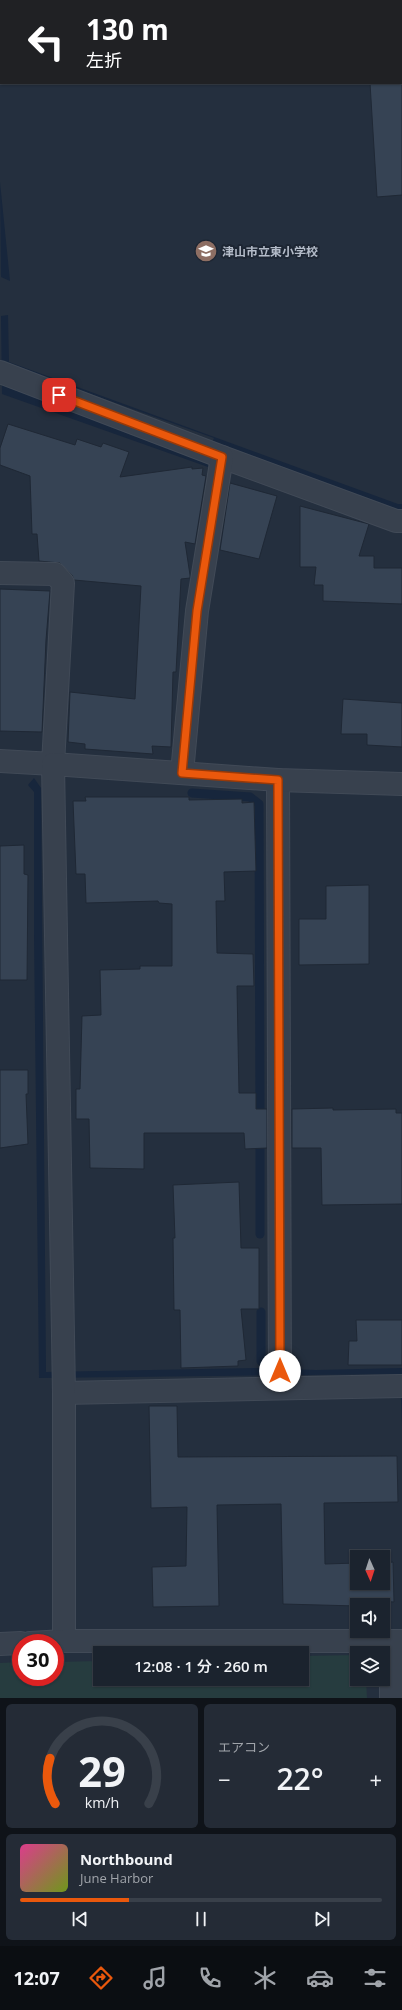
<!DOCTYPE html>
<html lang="ja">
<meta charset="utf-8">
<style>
body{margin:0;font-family:"Open Sans","Noto Sans JP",sans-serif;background:#242b36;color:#f1f3f6;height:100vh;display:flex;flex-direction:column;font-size:15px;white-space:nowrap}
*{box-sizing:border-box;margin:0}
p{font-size:13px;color:#a0a4aa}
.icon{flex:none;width:22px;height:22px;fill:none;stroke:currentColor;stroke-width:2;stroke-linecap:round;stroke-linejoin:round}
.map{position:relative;height:1698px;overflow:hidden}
.drawer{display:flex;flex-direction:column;gap:6px;padding:6px;background:#0f1319;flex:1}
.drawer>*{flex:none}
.hud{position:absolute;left:0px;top:0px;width:402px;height:84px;box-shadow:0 1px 3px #0004,0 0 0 1px #39404a;background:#202124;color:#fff;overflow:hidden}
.needle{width:26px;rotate:177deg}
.fabs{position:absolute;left:350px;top:1550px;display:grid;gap:8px}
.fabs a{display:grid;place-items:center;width:40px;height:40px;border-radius:0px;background:#1b232e;box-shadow:0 1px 3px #0004,0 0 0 1px #39404a;font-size:20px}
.speed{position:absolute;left:12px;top:1634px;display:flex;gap:8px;font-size:20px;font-weight:700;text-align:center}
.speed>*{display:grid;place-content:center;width:52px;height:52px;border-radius:50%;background:#1b232e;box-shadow:0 1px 3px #0004,0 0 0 1px #39404a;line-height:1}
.speed .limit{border:6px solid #d22;background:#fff;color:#111}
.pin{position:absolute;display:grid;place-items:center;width:34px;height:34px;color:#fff;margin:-17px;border-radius:8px;box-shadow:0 2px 6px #0006}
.me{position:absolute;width:44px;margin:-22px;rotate:0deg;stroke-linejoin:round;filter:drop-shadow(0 0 3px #0008)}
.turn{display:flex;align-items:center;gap:14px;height:84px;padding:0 20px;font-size:18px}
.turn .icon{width:52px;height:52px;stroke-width:2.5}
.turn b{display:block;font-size:28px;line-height:34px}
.big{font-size:30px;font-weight:600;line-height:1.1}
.drawer .tile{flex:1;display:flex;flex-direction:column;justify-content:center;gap:6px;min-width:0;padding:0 14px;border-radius:6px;background:#242b36}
.drawer .dial{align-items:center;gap:0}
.dial svg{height:104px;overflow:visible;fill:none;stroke:#39404a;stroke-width:7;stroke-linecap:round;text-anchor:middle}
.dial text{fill:#f1f3f6;stroke:none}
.song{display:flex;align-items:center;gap:12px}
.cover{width:48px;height:48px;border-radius:6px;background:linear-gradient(135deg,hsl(330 70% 55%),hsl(80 70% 35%))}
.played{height:4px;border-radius:2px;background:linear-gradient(90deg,#ea580c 30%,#39404a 30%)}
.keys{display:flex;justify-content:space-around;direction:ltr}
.heat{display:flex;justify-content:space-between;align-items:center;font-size:22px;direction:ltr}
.drawer .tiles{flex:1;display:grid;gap:6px;grid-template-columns:1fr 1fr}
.tile:last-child{grid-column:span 2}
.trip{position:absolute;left:93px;top:1646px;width:216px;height:40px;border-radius:0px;background:#1b232e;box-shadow:0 1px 3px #0004,0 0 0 1px #39404a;font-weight:600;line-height:40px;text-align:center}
.dock{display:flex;height:64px;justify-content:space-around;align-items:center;background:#0b0e12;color:#a0a4aa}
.dock .icon{width:28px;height:28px}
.dock .selected{color:#ea580c}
.dock b{font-size:18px;color:#f1f3f6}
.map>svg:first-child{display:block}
</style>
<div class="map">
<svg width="402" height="1698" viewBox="0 0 402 1698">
<rect width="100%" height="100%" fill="#242f3e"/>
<path fill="#263c3f" d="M357,1655v24h9l1,19h-367v-35l21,-1v15h34v-15l45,-1v18h202v-23z"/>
<g fill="#17263c" fill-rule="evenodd">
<path d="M0,182l10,99 -9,-4z"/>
<path d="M8,315l1,47 389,142h4v8l-193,-54 -1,9 -206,-73 -1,-78zM9,365l205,73 -2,5 -18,10 -182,-64 -6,-19z"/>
<path d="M34,778l7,10 5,584 212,-4 58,2 86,-2v58l-2,-52 -361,4 -5,-443v-143l-6,-7z"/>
</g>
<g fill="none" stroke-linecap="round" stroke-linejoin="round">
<g stroke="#17263c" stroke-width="9">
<path d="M192,793l58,4 9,7 1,317"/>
<path d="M260,1138v96"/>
<path d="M261,1361v-49"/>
</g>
</g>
<g fill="#364354" stroke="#1f2835">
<path d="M370,83h32v112l-25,2z"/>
<path d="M8,424l67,21 2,-6 24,8 2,-4 26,9 -9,25 72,-10v2l11,-1 -1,7 4,1 -11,68 -10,-2 5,33v3l-9,1 -5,93h-3l-2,75 -19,-1 1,8 -68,-5v-5l-17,-2 2,-50 65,7 6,-113 -67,-6 -2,-5 -12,-12 -21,-2 -2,-27h-5l-2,-58 -30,-11v-17z"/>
<path d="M230,483l47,13 -18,63 -39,-9z"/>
<path d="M300,506l69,18 -10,32h15v12h28v36l-79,-3v-16h-9l2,-18h-16z"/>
<path d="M0,589l50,2 -4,49 -4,92 -42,-1z"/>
<path d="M343,699l59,4v44l-35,-2v-11h-26z"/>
<path d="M85,797h104v3l53,-1v4l12,-1 2,69 -32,1 1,29h-9l1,52 36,1 1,32h-17l2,107h17v16h11v39l-22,1 -1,-16h-100v36l-54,-1 -1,-49h-13v-30h4l2,-73 19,-1 -1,-45 40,-1v-3h32v-62l-13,-1 -1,-2 -72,2 -1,-29h-9l-3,-73h13z"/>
<path d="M24,845v29l4,1 -1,105h-27v-134z"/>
<path d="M369,885v79l-70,1v-46h27v-33z"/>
<path d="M0,1070h28v24h-2l2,50 -28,4z"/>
<path d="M333,1108v2l63,-1v4h6v91l-80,1 -1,-57h-29v-39z"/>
<path d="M239,1182l2,66h18v61h-18l5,51 -8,1v5l-57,2 -1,-58h-6l-1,-72h2l-2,-53z"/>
<path d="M356,1320h46v45h-54l1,-24h8z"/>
<path d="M149,1406h28l1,51 219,-1 1,46 -74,1 1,61 32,-1v20h26v-20l10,-1 1,40 -19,-1v4l-18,1 -74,-2 -2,-100 -64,1 2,101 -66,1 -1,-40 34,-1 1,-59 -36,1z"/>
</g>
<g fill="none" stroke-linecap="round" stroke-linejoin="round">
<g stroke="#414a57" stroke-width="24">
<g id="street">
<path d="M0,372l222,85 174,64h6"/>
<path d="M0,573l55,1 8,9 -10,181 -53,-3"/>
<path d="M182,773l15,-162 25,-154"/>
<path d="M278,780l2,607"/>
<path d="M64,1393l338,-7"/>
<path d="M64,1641v-248l-11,-629 225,16 124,4"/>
<path d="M391,1642v56"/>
<path d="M30,1643l34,-2h338"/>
<path d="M0,1644l21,-1"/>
</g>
</g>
<use href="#street" stroke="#38414e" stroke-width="22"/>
</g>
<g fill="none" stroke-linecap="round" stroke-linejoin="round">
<g stroke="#983908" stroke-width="10">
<path id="route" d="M59,395l163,62 -25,154 -15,162 96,7 2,591"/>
</g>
<use href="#route" stroke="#ea580c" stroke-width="7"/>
</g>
<defs>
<g id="school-disc" transform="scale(1.15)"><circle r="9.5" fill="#8d6e63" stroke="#1d2633"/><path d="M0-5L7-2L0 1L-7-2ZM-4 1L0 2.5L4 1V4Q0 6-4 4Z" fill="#fff"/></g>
</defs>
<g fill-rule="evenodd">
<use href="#school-disc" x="206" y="251"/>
</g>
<g text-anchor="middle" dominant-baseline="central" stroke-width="4" stroke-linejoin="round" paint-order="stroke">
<g font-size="12" font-weight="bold" fill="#b4bcc9" stroke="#1d2633" text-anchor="start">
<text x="222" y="251">津山市立東小学校</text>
</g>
</g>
</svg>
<div class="fabs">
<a><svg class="needle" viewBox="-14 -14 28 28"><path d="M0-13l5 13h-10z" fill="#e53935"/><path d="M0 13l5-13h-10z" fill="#a0a4aa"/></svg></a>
<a><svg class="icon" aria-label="sound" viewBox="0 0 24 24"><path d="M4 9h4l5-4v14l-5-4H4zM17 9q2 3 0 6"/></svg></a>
<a><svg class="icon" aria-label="layers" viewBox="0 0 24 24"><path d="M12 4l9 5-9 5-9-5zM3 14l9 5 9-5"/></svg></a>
</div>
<div class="speed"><div class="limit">30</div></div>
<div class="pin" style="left:59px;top:395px;background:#d93025"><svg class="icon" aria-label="arrive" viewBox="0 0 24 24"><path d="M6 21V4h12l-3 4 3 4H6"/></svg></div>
<svg class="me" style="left:280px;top:1371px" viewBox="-20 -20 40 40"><circle r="19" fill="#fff"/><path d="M0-13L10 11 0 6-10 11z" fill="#ea580c"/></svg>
<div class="trip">12:08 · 1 分 · 260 m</div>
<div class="hud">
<div class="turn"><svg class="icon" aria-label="left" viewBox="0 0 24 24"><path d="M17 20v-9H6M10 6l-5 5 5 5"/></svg><div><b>130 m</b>左折</div></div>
</div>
</div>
<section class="drawer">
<div class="tiles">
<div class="tile dial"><svg viewBox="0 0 100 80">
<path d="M14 69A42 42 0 1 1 86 69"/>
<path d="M14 69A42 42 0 0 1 10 34" stroke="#ea580c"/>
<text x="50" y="56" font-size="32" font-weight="700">29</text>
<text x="50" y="72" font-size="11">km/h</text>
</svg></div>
<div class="tile"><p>エアコン</p>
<div class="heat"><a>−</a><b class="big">22°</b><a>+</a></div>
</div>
<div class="tile">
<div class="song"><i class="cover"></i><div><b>Northbound</b><p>June Harbor</p></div></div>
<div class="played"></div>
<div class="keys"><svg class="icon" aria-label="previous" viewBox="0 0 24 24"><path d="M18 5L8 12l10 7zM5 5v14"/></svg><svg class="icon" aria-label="pause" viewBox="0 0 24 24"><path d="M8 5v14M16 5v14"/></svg><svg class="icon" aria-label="next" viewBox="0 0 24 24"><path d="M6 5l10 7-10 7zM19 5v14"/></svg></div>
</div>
</div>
</section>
<nav class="dock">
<b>12:07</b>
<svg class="icon selected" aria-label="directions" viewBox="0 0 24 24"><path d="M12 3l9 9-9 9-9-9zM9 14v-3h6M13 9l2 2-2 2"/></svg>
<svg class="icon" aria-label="music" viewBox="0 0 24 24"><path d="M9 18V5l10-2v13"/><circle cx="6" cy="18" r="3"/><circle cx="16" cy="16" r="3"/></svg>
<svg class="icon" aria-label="phone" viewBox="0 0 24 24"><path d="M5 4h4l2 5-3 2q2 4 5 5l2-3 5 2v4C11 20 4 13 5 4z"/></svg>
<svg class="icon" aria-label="climate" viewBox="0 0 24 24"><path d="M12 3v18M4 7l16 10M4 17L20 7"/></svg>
<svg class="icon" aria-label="car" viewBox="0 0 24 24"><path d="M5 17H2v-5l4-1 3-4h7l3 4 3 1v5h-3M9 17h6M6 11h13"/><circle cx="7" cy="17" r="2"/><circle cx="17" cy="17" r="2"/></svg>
<svg class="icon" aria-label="filters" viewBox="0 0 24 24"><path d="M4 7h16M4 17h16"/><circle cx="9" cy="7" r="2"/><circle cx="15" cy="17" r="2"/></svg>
</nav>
